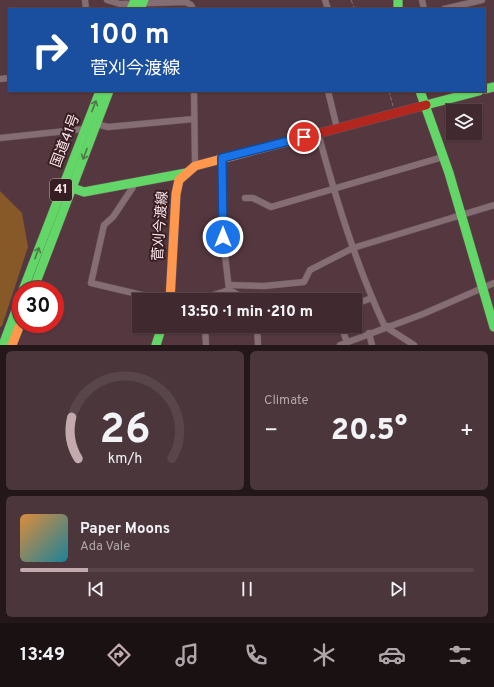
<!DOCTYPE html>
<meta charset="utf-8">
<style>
body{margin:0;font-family:Overpass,"Noto Sans JP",sans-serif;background:#4b363b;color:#f1f3f6;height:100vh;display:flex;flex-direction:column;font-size:15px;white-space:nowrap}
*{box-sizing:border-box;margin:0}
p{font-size:13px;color:#aea7aa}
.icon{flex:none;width:22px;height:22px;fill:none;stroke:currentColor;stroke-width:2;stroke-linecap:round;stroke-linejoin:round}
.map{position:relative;height:345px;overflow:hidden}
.drawer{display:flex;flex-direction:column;gap:6px;padding:6px;background:#23171a;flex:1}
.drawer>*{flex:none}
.hud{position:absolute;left:8px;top:8px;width:478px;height:84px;border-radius:0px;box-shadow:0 1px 3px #0004,0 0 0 1px #59464b;background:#1a4fa0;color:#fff;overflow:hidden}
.buttons{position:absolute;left:446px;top:104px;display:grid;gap:8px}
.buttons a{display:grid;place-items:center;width:36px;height:36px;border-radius:0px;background:#402a2f;box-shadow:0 1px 3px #0004,0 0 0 1px #59464b;font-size:20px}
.speed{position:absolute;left:12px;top:281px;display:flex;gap:8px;font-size:20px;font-weight:700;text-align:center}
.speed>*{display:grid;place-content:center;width:52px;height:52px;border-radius:50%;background:#402a2f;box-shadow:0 1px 3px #0004,0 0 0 1px #59464b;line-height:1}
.speed .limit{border:6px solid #d22;background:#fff;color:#111}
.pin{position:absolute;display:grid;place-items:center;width:34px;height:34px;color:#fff;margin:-17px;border:2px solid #fff;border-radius:50%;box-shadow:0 1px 4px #0007}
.me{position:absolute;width:44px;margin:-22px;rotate:0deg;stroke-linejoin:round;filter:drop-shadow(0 0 3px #0008)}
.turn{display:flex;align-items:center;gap:14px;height:84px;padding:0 16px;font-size:18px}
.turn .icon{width:52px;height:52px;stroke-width:2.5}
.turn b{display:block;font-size:28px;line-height:34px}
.big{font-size:30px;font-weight:800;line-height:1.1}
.drawer .card{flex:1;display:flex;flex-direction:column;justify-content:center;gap:6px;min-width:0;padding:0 14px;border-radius:6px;background:#4b363b}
.drawer .dial{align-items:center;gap:0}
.dial svg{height:104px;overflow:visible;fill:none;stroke:#59464b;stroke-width:7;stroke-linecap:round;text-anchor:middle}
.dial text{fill:#f1f3f6;stroke:none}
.song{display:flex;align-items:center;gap:12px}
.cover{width:48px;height:48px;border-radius:6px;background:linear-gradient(135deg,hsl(30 70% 55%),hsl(190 70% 35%))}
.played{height:4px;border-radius:2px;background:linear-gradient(90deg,#c2aaaf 15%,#59464b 15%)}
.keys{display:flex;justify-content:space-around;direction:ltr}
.heat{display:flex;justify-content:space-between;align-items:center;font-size:22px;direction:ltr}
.drawer .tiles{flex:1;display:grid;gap:6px;grid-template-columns:1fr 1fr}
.card:last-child{grid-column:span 2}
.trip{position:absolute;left:132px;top:293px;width:230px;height:40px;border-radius:0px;background:#402a2f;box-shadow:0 1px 3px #0004,0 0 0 1px #59464b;font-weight:800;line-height:40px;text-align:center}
.menu{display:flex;height:64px;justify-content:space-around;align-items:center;background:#1a1113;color:#aea7aa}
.menu .icon{width:28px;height:28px}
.menu .on{color:#c2aaaf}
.menu b{font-size:18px;color:#f1f3f6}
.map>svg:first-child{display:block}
</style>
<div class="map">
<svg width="494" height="345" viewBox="0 0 494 345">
<rect width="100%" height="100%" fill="#55383f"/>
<path fill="#875828" d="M0,191l22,22 6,34 -26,79 -2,1z"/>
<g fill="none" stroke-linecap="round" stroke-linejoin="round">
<g stroke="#6b555b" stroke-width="7">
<g id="street">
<path d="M85,0l1,9"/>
<path d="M107,0l13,4 66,-2 5,3 2,4"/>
<path d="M325,0l3,9"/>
<path d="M422,0l2,9"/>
<path d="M444,9l38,-9"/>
<path d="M0,79l9,-1"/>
<path d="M194,91l1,75"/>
<path d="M328,91l9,37"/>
<path d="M96,124l12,3 86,-8"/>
<path d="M318,133c18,66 38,132 67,194"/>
<path d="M0,138l85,-9"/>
<path d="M222,158l1,79 6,53"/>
<path d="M133,182v5l-20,30 -9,8 -13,58 72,17"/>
<path d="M245,198h8l18,9 172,-50"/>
<path d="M230,285l34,1 40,-4 6,-12 43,-22 141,-43"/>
<path d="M197,300l32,-10 19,10"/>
<path d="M355,304l17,-6"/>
<path d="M205,326l1,19"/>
<path d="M257,326l1,19"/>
<path d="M341,326l6,16"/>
<path d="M388,326l1,3 25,16"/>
<path d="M369,333l3,12"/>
<path d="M340,345l83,-31 71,-31"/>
</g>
</g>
<g stroke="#6b555b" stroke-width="10">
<g id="fast">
<path d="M398,0v9"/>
<path d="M131,9l4,-9"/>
<path d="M140,9l4,-9"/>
<path d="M485,89l9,-2"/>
<path d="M420,91l29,82 45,154"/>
<path d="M426,105l53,-14"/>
<path d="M67,186l17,6 102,-19"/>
<path d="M23,290l77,-199"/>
<path d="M33,290l76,-199"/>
<path d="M3,345l18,-48"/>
<path d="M156,345l6,-19"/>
</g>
</g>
<g stroke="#6b555b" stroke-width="10">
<g id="slow">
<path d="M170,300l6,-106 3,-14 16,-14 121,-32"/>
<path d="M12,345l9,-23"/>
</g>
</g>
<g stroke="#6b555b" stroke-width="10">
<path id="jam" d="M316,134l110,-29"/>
</g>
<g stroke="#857276" stroke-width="1" stroke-dasharray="4 2" stroke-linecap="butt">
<path d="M351,0l4,9"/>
<path d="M389,91l4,15"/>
</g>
<use href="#street" stroke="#846e73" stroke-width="6"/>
<use href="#fast" stroke="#63d668" stroke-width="9"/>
<use href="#slow" stroke="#ff974d" stroke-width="9"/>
<use href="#jam" stroke="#b3261e" stroke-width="9"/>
</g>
<defs><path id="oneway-shaft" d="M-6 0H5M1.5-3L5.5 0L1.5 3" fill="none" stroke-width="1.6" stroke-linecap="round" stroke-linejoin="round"/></defs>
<g stroke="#4d7a46">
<use href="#oneway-shaft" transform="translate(94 106) rotate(-69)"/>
<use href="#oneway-shaft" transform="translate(85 154) rotate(111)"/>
<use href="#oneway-shaft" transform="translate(37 253) rotate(-70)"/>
</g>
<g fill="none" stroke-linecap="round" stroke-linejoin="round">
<g stroke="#114b97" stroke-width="10">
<path id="route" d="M223,237l-1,-79 82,-21"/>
</g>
<use href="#route" stroke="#1a73e8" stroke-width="7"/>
</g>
<g text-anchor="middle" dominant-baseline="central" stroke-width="4" stroke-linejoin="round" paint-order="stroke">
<rect fill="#371e23" stroke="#c2abaf" stroke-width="1" x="50" y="179" width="22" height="22" rx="3"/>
<g font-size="13" font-weight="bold" fill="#fde7eb">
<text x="61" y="190">41</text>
</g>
<g font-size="14" fill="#fde7eb" stroke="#371e23">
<text transform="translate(66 141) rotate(-69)">国道41号</text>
<text transform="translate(161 226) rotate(-86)">菅刈今渡線</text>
</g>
</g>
</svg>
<div class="buttons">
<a><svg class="icon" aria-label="layers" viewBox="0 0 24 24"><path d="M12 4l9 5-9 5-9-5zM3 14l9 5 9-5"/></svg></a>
</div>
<div class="speed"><div class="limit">30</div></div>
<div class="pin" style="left:304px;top:137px;background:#d93025"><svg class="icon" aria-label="arrive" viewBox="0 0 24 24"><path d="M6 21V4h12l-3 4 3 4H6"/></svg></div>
<svg class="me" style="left:223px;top:237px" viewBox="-20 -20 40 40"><circle r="17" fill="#1a73e8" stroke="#fff" stroke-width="3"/><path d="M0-11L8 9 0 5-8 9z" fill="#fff"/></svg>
<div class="trip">13:50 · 1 min · 210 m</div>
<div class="hud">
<div class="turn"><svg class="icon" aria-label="right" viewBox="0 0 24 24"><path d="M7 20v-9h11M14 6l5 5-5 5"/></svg><div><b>100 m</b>菅刈今渡線</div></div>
</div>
</div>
<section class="drawer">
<div class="tiles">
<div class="card dial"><svg viewBox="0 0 100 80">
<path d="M14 69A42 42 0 1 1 86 69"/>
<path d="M14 69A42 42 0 0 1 9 37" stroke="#c2aaaf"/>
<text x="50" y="56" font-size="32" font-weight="700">26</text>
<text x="50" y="72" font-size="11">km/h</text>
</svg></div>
<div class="card"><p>Climate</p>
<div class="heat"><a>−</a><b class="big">20.5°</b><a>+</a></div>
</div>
<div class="card">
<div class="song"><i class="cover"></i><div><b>Paper Moons</b><p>Ada Vale</p></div></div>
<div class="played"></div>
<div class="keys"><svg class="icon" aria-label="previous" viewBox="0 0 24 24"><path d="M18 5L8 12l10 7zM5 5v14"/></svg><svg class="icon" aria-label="pause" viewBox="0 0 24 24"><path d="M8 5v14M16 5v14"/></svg><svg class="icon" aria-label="next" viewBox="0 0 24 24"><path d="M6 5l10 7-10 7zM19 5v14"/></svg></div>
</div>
</div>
</section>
<nav class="menu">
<b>13:49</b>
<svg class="icon on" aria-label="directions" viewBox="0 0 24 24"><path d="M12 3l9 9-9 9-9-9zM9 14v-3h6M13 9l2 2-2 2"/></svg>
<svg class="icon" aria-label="music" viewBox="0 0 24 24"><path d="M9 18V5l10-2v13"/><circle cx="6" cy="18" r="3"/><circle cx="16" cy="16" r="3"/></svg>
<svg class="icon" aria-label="phone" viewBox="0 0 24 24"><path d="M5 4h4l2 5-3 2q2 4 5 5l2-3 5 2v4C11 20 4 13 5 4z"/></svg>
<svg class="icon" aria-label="climate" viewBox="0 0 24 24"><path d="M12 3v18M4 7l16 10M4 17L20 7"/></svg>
<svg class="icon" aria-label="car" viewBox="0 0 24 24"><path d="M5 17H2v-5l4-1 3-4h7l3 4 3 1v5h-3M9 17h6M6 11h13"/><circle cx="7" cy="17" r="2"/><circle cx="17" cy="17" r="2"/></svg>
<svg class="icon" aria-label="filters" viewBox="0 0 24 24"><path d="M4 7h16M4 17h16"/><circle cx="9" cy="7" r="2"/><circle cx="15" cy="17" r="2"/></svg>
</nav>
